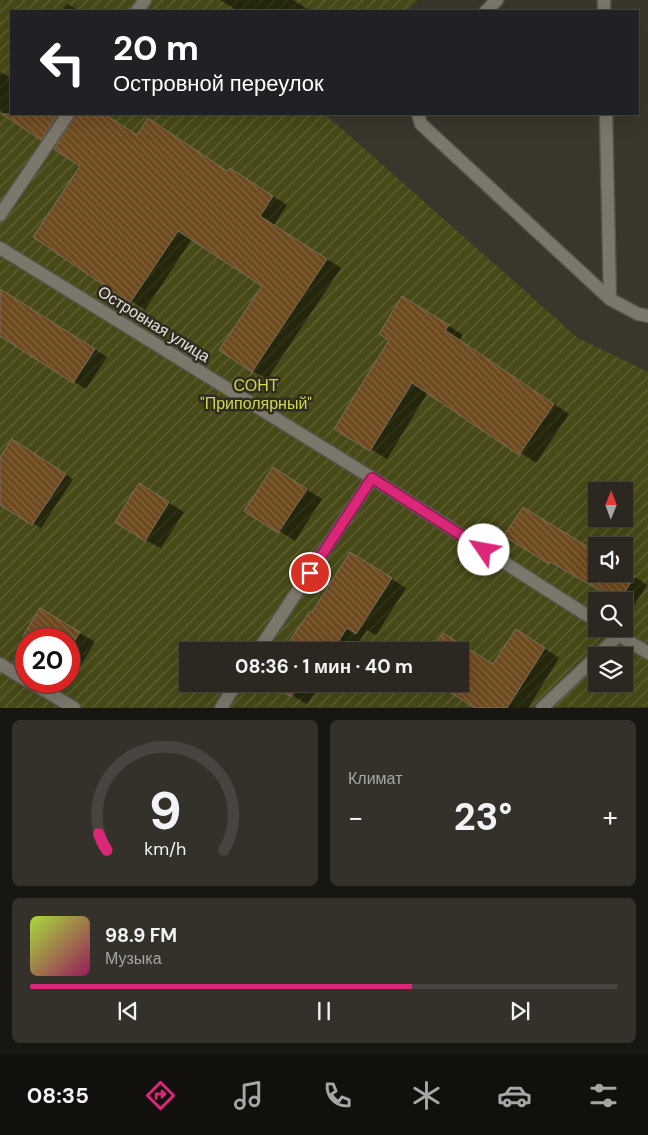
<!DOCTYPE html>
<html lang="ru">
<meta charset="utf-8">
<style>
body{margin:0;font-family:"DM Sans",sans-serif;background:#34302a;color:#f1f3f6;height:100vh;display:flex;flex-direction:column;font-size:19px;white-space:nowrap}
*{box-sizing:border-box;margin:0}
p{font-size:16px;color:#a6a6a5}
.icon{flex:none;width:28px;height:28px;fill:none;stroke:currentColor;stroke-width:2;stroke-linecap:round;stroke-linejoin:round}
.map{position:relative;height:708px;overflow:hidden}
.panel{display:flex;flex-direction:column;gap:12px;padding:12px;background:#181612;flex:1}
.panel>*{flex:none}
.guide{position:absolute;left:10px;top:10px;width:629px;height:105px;border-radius:0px;box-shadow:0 5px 20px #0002,0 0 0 1px #48443f;background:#202124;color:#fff;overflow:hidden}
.needle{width:32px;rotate:1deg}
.tools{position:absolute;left:588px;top:482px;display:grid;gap:10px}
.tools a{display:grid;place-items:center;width:45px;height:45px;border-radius:0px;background:#2c2821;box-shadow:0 5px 20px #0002,0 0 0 1px #48443f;font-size:25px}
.speed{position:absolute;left:15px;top:628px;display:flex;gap:10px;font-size:25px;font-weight:700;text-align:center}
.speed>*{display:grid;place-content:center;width:65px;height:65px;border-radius:50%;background:#2c2821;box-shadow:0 5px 20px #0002,0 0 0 1px #48443f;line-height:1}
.speed .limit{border:8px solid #d22;background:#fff;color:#111}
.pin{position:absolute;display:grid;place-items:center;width:42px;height:42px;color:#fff;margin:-21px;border:2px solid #fff;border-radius:50%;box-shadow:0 1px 5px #0007}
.me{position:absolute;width:55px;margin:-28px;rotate:303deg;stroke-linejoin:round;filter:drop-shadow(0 0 4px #0008)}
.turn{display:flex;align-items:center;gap:18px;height:105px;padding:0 20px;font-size:22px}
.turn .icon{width:65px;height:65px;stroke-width:2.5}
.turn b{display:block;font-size:35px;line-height:42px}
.big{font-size:38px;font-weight:700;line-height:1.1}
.panel .tile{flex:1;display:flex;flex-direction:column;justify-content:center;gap:8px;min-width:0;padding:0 18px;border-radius:8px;background:#34302a}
.panel .dial{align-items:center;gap:0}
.dial svg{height:130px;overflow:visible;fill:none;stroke:#48443f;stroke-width:7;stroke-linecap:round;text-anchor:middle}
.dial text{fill:#f1f3f6;stroke:none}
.song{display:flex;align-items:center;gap:15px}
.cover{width:60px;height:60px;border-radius:8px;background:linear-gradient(135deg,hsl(80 70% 55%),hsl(330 70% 35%))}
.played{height:5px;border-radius:2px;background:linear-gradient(90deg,#db2777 65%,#48443f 65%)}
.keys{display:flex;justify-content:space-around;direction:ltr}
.heat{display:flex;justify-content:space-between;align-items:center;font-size:28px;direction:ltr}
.panel .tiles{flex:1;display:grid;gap:12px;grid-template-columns:1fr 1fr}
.tile:last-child{grid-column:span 2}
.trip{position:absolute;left:179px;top:642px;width:290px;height:50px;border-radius:0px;background:#2c2821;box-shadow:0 5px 20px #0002,0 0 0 1px #48443f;font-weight:700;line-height:50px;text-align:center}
.menu{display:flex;height:80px;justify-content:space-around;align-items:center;background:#12100d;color:#a6a6a5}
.menu .icon{width:35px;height:35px}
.menu .current{color:#db2777}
.menu b{font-size:22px;color:#f1f3f6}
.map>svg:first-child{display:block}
</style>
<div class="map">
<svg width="648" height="708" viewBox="0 0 648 708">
<defs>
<pattern id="garden-furrows" width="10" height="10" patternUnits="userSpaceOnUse" patternTransform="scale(1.25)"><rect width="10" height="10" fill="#474917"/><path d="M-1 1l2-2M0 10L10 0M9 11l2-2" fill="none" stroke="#616338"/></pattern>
<pattern id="building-back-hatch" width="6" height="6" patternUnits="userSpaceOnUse" patternTransform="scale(1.25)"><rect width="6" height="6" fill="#6d491e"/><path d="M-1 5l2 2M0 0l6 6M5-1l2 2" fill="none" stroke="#82633e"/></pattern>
</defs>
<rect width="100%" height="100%" fill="#3b362c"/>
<path fill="url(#garden-furrows)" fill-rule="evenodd" d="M0,0h418l-11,11h-396v103h314l253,224 70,34v335l-648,1zM596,491h28v28h-28zM596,546h28v28h-28zM596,601h28v28h-28zM26,639h43v42h-43zM188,651h272v33h-272zM596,656h28v28h-28z"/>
<g fill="#0007">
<path d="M220,0h73l18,11h-73z"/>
<path d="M67,4l13,7h-18z"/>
<path d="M0,72l11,6v36h92l35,22 90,36 2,-3 57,36 -13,20 67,43 -74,111 -15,-8 11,-85 -71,-47 -47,71 -111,-73 48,-72 -82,-54z"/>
<path d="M0,290l107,67 -21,32 -13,-8 -73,-55z"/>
<path d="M418,306l45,29 -3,5 109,74 -33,49 -108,-71 -41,67 -51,-31z"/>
<path d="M20,446l53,33 -32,49 -41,-24v-44z"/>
<path d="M288,478l34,21 -27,42 -49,-31z"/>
<path d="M155,494l29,18 -23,36 -16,-8z"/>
<path d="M536,516l60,37v21h28v-4l23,15 -15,24 -8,-5v-3h-5l-55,-33 -2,2 -56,-34z"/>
<path d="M366,562l40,26 -30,47 -9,-5 -14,21h-68l25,-39 2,1z"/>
<path d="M41,610l54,32 -25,40 -2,-1 1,-42z"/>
<path d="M443,634l51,32 38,-26 27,18 -31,50h-51l-38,-24h21v-33h-27z"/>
<path d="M26,646v10l-4,-2z"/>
<path d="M273,684h48l-14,20z"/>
</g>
<g fill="url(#building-back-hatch)" stroke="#797066">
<path d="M2,114h56l-17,26z"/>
<path d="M76,114h28l33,21 11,-17 79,53 3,-3 43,28 -13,20 67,43 -75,113 -33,-22 43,-64 -84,-55 -48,72 -97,-66 47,-71 -26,-17z"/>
<path d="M0,289l95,60 -22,34 -73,-47z"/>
<path d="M402,296l47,29 -4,5 109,74 -35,51 -107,-72 -42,68 -36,-22 55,-89 -10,-6z"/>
<path d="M12,439l54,35 -34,51 -32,-20v-48z"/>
<path d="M273,467l34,22 -29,44 -34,-22z"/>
<path d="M139,483l30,19 -24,39 -30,-19z"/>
<path d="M523,507l73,45v22h28v-5l11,7 -16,25 -69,-39 -1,2 -45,-28z"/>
<path d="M350,552l42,26 -36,56 -9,-6 -15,23h-49l27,-40 2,1z"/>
<path d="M40,608l40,24 -11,18v-11h-41l-5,-3z"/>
<path d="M516,629l29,19 -38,60h-32l-38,-24h23v-33h-29l12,-18 50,31z"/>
<path d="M271,684h28l-8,13z"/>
</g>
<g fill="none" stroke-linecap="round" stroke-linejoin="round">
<g stroke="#58544b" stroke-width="15">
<g id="lane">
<path d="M604,0v11"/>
<path d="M137,11l8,-11"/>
<path d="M486,11l11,-11"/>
<path d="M418,114l3,10 189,175 28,15 10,2"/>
<path d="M606,114l4,185"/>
<path d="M0,215l68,-101"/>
<path d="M0,248l372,230 224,143"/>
<path d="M609,629l39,24"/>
<path d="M258,651l114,-173"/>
<path d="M597,656l22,-21"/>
<path d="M0,664l26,16"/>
<path d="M29,681l45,27"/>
<path d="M221,708l15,-24"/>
<path d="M542,708l54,-51"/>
</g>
</g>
<use href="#lane" stroke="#7c776b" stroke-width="12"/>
</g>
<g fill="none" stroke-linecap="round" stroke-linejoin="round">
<g stroke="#8e194d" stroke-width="12">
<path id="route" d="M310,573l62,-95 112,72"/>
</g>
<use href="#route" stroke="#db2777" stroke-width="9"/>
</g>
<g text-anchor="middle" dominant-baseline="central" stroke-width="5" stroke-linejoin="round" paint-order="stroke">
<g font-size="16" fill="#e4e1da" stroke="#312c22">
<text transform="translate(154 324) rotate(32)">Островная улица</text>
</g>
<g font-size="16" fill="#d0d64d" stroke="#312c22">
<text x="256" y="385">СОНТ<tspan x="256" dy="18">"Приполярный"</tspan></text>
</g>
</g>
</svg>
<div class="tools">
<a><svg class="needle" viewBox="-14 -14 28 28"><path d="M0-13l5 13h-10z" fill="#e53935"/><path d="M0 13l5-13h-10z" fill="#a6a6a5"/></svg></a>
<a><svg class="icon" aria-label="sound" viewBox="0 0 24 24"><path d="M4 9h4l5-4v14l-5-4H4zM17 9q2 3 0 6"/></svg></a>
<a><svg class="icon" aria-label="search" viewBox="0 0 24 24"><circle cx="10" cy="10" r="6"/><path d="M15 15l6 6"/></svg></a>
<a><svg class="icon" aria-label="layers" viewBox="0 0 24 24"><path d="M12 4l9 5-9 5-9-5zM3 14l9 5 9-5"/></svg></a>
</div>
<div class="speed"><div class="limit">20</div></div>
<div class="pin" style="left:310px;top:573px;background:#d93025"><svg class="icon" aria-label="arrive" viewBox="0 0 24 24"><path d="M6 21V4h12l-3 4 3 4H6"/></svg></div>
<svg class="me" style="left:484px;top:550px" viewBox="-20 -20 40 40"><circle r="19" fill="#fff"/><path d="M0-13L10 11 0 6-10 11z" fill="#db2777"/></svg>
<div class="trip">08:36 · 1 мин · 40 m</div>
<div class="guide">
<div class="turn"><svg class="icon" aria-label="left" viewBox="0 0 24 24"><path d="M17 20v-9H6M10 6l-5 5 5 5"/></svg><div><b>20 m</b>Островной переулок</div></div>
</div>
</div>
<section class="panel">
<div class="tiles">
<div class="tile dial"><svg viewBox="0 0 100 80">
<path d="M14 69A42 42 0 1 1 86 69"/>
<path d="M14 69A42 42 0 0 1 9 59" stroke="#db2777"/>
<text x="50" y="56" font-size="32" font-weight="700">9</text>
<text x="50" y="72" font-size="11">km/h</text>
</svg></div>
<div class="tile"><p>Климат</p>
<div class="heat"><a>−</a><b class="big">23°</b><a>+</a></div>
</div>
<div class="tile">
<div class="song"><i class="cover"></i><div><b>98.9 FM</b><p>Музыка</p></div></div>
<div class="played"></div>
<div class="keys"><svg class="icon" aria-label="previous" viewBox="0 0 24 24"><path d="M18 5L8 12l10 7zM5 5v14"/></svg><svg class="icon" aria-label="pause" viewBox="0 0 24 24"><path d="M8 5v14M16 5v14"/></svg><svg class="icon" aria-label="next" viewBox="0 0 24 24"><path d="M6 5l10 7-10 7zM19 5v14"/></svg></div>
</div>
</div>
</section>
<nav class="menu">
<b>08:35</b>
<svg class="icon current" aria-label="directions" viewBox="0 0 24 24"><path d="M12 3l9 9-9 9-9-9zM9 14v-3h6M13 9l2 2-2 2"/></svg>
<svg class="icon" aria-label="music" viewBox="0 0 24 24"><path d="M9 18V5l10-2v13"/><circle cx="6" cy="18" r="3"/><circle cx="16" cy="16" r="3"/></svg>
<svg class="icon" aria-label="phone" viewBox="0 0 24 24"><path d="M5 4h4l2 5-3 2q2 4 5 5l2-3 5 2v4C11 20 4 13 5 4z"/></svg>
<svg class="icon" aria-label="climate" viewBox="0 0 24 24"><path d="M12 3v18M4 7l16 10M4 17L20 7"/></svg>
<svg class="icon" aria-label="car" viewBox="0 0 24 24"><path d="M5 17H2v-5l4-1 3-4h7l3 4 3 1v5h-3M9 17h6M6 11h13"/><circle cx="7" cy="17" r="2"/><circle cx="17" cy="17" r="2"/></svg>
<svg class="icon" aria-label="filters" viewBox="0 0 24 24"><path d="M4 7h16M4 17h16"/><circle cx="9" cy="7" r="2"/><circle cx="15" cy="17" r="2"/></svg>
</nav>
